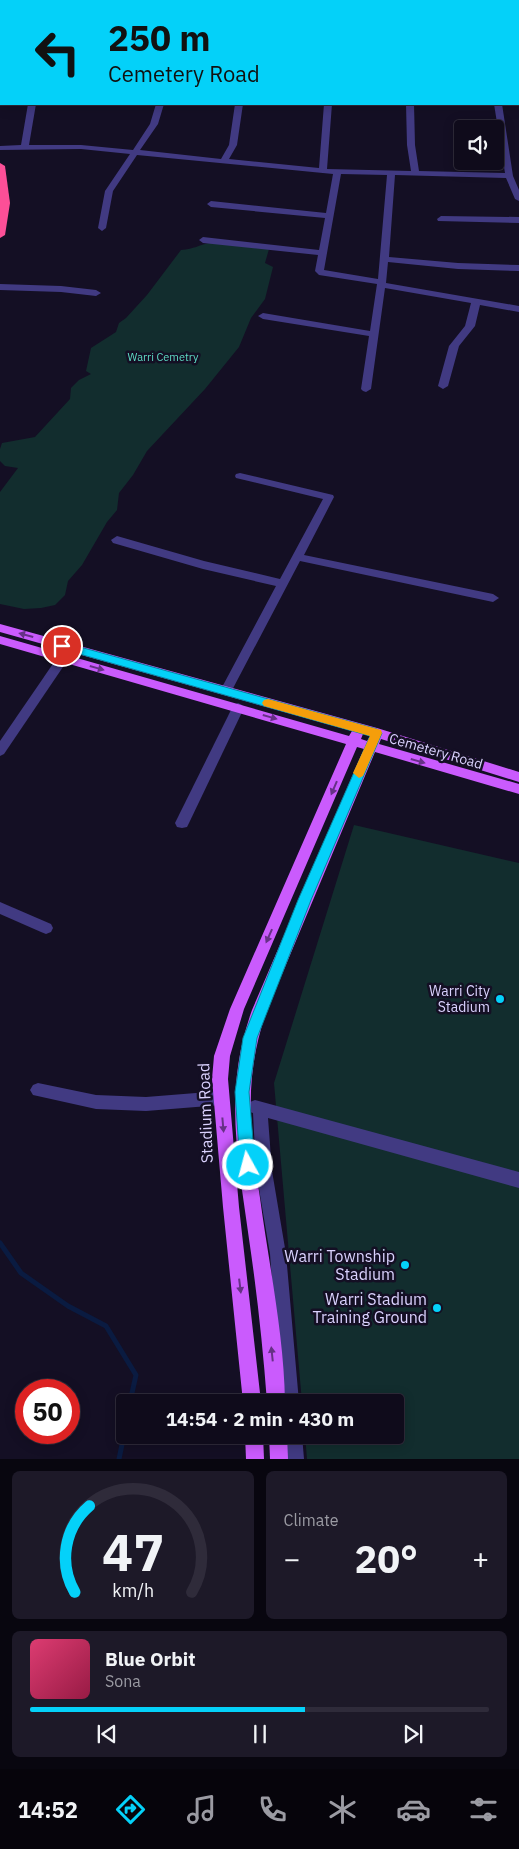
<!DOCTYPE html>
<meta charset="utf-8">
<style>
body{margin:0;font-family:"IBM Plex Sans",sans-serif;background:#1d1928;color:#f1f3f6;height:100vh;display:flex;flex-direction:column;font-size:19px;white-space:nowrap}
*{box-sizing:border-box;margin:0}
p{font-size:16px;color:#9b9ba3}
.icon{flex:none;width:28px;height:28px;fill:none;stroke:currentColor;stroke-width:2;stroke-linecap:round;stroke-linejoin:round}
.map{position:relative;height:1459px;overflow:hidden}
.panel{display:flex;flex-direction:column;gap:12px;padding:12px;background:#08060f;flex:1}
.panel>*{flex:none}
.top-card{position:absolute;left:0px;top:0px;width:520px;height:105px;box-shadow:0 2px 12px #0003,0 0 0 1px #2f2b3a;background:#04d1f9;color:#111;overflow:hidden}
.tools{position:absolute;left:454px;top:120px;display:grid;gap:10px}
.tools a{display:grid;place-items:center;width:50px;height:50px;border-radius:5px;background:#0f0b1b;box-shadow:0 2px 12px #0003,0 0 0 1px #2f2b3a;font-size:25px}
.speed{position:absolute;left:15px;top:1379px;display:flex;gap:10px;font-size:25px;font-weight:700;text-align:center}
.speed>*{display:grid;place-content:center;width:65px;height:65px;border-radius:50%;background:#0f0b1b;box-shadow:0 2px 12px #0003,0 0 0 1px #2f2b3a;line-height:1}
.speed .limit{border:8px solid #d22;background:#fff;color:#111}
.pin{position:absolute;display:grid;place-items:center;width:42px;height:42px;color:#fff;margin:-21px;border:2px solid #fff;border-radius:50%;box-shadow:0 1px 5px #0007}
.me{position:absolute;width:55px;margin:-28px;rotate:353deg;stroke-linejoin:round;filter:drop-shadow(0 0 4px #0008)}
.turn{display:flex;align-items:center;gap:18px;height:105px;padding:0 25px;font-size:22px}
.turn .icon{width:65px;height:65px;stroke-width:2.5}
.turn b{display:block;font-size:35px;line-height:42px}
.big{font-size:38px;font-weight:700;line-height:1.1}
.panel .card{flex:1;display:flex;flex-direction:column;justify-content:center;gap:8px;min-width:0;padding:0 18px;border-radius:8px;background:#1d1928}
.panel .dial{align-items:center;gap:0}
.dial svg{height:130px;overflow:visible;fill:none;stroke:#2f2b3a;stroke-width:7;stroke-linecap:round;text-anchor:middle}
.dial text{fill:#f1f3f6;stroke:none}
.song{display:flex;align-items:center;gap:15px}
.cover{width:60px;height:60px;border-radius:8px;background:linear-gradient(135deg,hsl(340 70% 55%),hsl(340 70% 35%))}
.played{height:5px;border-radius:2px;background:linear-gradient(90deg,#04d1f9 60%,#2f2b3a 60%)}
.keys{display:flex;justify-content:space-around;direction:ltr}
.heat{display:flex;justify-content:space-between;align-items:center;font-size:28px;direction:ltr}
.panel .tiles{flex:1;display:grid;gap:12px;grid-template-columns:1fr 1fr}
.card:last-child{grid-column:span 2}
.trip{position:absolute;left:116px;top:1394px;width:288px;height:50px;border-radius:5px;background:#0f0b1b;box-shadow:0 2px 12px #0003,0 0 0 1px #2f2b3a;font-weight:700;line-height:50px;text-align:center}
.dock{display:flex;height:80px;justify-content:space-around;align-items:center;background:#06040b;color:#9b9ba3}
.dock .icon{width:35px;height:35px}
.dock .active{color:#04d1f9}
.dock b{font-size:22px;color:#f1f3f6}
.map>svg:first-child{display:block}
</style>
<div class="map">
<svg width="519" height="1459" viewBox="0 0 519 1459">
<rect width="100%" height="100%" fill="#140f24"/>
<g fill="#122d2e">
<path d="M210,243l59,6 -4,14 8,4 -8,32 -14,19 -12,29 -34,42 -58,62 -14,24 -14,18 -2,17 -10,12 -25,43 -14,16 -3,14 -10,10 -14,3 -17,1 -24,-5v-112l18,-24 -13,-2 -5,-5v-12l2,-6 33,-6 35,-38 1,-11 8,-8 12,-6 -5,-3 5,-23 25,-16 3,-9 7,-5 21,-23 34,-45c14,-1 17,-5 29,-7z"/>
<path d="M354,825l165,38v596h-212l-2,-24h90v-33h-93l-28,-319z"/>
</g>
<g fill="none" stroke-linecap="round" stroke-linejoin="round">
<g stroke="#0a1b41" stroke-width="5">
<path d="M0,1243l21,30 47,33 38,20 30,49 -6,27"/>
<path d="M119,1459l6,-29"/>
</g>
<g fill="#413a82" fill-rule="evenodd">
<rect x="114" y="0" width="14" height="1"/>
<rect x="207" y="0" width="6" height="1"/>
<path d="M28,104h8l-7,41h52l52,5 17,-26 6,-20h8l-6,20 -18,26 81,9 8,-14 6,-41h8l-6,41 -8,14 90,9 5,-64h8l-5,65 84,2 -4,-26 -1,-41h8l1,41 4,26 86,2 -11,-69h8l11,72 6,14v11l-4,-2 -9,-21 -111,-3 -6,82 69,6 61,2v6l-61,-2 -70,-7 -2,21 133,23v6l-39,-7 -5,21 -16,20 -11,40 -5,3 -5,-3 11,-40 16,-20 6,-23 -86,-15 -14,101 -5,3 -3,-1 -2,-2 8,-53 -106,-17 -5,-3 5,-3 107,18 7,-47 -58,-9 -4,-4 3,-16 -115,-12 -4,-3 4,-3 116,13 6,-32 -114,-11 -4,-3 4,-3 115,12 7,-39 -196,-19 -24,36 -7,37 -4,3 -4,-3 7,-37 25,-37 -49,-5 -81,1v-4l21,-1zM341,174l46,1 -9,104 -54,-9z"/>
<path d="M441,216l78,1v6l-81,-2 -1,-2z"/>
<path d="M0,284l61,2 35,4 5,3 -5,3 -35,-4 -61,-2z"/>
<path d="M240,473l93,22 1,2 -30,58 189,39 6,4 -6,4 -193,-41 -70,133h-8l-2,-3 56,-105 -73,-17 -90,-26 -2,-3 6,-4 87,25 76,18 43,-80 -87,-21 -1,-2 1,-2z"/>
<path d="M63,654l4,1 2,3 -2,3 -63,93 -4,2v-15l59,-86z"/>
<path d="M238,703l4,2 2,3 -55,115 -2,4 -5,1 -5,-1 -2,-4 57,-115 2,-3z"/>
<path d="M0,902l51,22 2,4 -2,4 -5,2 -5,-2 -41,-18z"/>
<path d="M38,1083l58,12 50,2 75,-6 5,2 3,5 -3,5 -5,2 -75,6 -50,-2 -63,-14 -3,-5 3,-5z"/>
<path d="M255,1100l264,72v16l-251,-70 4,53 14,83 13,148h-18l-11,-148 -14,-83 -3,-58 -3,-1 -3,-5 3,-5z"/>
<path d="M284,1435h18l2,24h-18z"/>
</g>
<g fill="#ca5bfd" fill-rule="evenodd">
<path d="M0,624l377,104 142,44v10l-138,-43 -2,5 140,40v10l-144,-42 -108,258c-24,68 -17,120 -7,188 9,67 24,137 25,204h-18c-4,-54 -10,-109 -18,-163 -11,-81 -26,-148 3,-229l112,-261 -7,-2 -113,262 -14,47 -2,23 11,128 22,195h-18l-20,-195 -11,-128 2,-23 16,-47 116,-265 -346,-100v-8l349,100 3,-5 -352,-99zM363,734l7,2 -3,5 -6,-2z"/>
<path d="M245,1435h18l1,24h-18z"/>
<path d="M269,1435h18l1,24h-18z"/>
</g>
<path fill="#fc4f97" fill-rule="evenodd" d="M0,163l5,3 5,37 -5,32 -5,3z"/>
</g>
<defs><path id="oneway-solid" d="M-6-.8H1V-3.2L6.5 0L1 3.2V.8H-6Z" transform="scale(1.25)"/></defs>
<g fill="#663186">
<use href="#oneway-solid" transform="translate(26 635) rotate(-165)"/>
<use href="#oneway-solid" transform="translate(97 668) rotate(16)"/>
<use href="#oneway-solid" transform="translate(270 717) rotate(16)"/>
<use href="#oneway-solid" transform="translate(418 761) rotate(16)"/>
<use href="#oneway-solid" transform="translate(334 788) rotate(113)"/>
<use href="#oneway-solid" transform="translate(269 936) rotate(114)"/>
<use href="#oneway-solid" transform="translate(223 1125) rotate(85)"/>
<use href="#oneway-solid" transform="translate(240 1286) rotate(83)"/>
<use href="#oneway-solid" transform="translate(272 1354) rotate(-96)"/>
</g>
<path fill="#04d1f9" stroke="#0388a2" d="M62,642l315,87 5,4 -71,167 -54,138 -8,54 6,73 -2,5 -5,2 -6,-2 -2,-5 -5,-73 8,-54 55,-138 72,-164 -312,-88 -1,-2 1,-3z"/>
<path fill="#f59e0b" d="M268,699l113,31 1,3 -19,43 -4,2 -6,-5 17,-37 -106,-30 -2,-3 2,-3z"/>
<g fill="#04d1f9" stroke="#140f24" stroke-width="2">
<circle cx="500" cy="999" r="5"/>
<circle cx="405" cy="1265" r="5"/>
<circle cx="437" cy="1308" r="5"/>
</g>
<g text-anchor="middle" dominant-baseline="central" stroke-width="5" stroke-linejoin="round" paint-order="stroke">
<g font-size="11" fill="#5fdec6" stroke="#140f24">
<text x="163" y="357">Warri Cemetry</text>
</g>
<g font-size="14" fill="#dad2fe" stroke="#140f24">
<text transform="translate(436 751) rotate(16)">Cemetery Road</text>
</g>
<g font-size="14" fill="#dad2fe" stroke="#140f24" text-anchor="end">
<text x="490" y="991">Warri City<tspan x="490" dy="16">Stadium</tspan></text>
</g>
<g font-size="16" fill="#dad2fe" stroke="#140f24">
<text transform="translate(205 1113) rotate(-92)">Stadium Road</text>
</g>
<g font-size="16" fill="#dad2fe" stroke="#140f24" text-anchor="end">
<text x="395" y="1256">Warri Township<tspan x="395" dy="18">Stadium</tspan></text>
<text x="427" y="1299">Warri Stadium<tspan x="427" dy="18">Training Ground</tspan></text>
</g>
</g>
</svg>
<div class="tools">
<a><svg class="icon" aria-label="sound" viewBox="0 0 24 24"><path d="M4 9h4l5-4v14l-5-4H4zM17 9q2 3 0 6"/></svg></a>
</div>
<div class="speed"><div class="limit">50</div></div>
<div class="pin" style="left:62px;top:646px;background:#d93025"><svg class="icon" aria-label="arrive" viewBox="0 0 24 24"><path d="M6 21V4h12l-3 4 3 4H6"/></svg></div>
<svg class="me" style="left:248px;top:1165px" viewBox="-20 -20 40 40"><circle r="17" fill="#04d1f9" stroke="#fff" stroke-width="3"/><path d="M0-11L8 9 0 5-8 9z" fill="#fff"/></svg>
<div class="trip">14:54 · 2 min · 430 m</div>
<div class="top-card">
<div class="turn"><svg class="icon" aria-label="left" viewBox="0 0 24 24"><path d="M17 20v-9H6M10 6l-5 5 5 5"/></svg><div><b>250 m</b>Cemetery Road</div></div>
</div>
</div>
<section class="panel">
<div class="tiles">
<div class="card dial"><svg viewBox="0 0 100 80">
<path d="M14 69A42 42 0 1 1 86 69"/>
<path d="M14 69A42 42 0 0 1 23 16" stroke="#04d1f9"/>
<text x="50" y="56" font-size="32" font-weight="700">47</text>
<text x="50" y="72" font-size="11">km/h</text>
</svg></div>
<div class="card"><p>Climate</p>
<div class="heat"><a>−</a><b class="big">20°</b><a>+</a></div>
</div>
<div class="card">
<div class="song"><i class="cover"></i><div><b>Blue Orbit</b><p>Sona</p></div></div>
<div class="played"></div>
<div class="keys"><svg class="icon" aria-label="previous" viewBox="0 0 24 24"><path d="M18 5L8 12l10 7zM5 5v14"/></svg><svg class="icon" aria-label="pause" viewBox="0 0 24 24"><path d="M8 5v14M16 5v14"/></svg><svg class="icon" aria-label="next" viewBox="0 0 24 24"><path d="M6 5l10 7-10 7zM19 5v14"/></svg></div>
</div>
</div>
</section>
<nav class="dock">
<b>14:52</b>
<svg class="icon active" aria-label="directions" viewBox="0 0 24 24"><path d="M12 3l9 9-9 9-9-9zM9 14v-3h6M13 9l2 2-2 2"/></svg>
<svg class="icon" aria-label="music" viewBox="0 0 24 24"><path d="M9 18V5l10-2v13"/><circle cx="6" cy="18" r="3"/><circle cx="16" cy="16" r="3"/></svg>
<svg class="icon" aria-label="phone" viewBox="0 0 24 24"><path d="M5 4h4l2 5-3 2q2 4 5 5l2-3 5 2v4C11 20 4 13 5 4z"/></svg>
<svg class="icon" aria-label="climate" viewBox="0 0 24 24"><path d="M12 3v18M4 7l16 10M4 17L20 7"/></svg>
<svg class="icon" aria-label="car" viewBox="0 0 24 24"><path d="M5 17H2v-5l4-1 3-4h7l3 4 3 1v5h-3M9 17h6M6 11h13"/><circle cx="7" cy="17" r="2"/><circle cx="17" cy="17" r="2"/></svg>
<svg class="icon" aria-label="filters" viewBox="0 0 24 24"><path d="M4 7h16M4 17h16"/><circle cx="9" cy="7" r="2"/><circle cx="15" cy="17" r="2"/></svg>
</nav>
